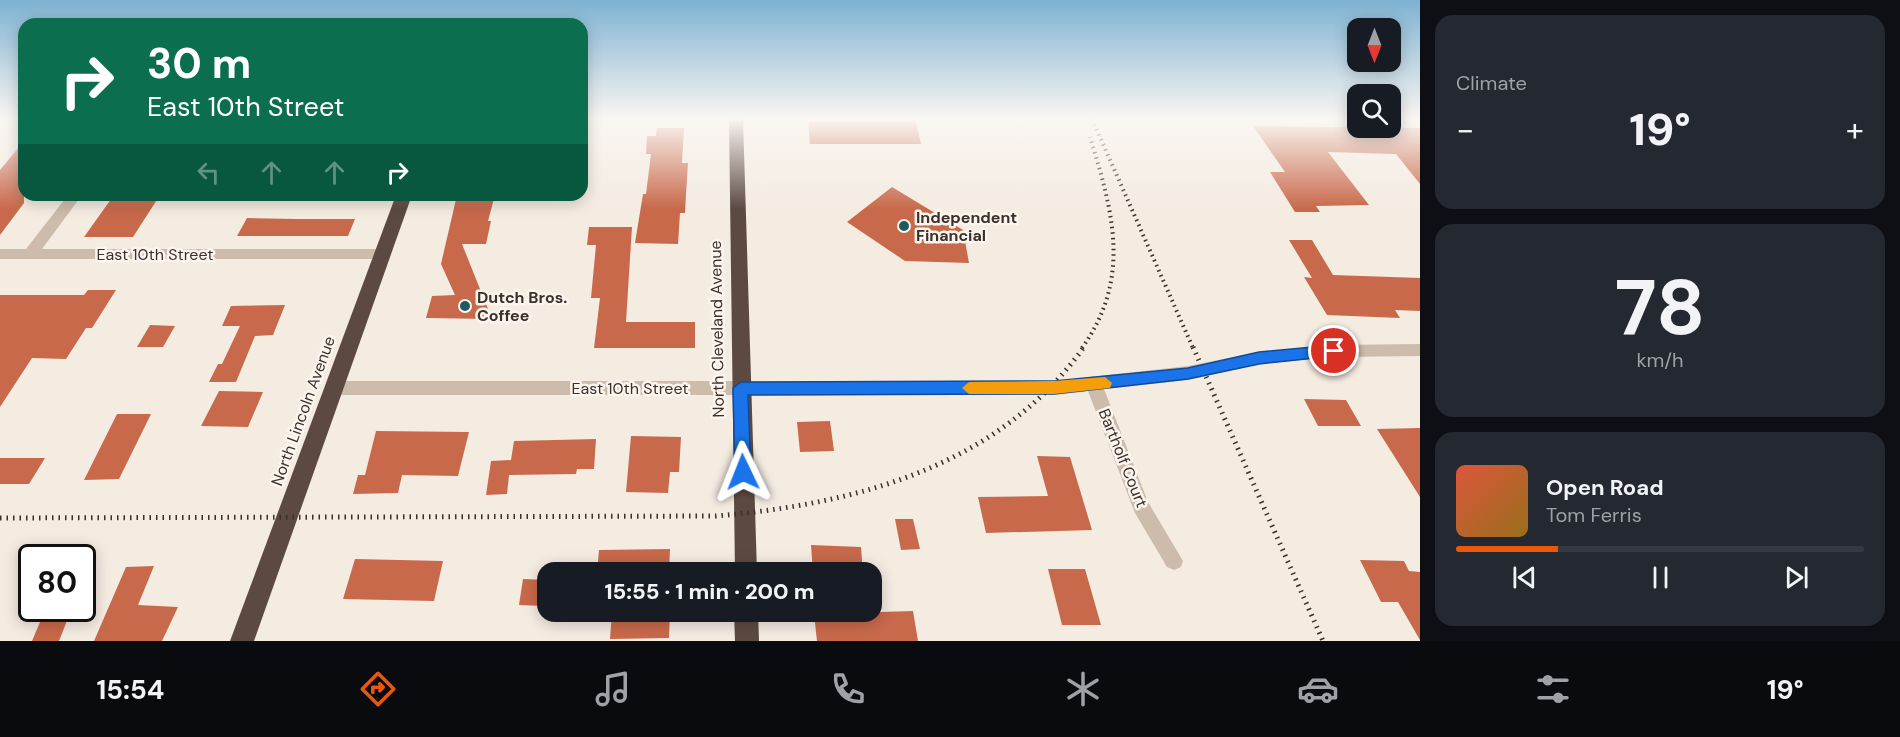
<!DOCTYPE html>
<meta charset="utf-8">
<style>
body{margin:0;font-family:"DM Sans",sans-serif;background:#242831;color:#f1f3f6;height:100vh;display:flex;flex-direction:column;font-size:22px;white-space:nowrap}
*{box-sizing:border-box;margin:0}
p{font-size:20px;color:#9ea1a6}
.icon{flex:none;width:33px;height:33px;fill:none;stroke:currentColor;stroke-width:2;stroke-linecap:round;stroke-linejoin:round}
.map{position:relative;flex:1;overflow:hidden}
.side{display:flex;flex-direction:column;gap:15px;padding:15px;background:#0d0f14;width:480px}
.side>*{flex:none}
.guide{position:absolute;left:18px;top:18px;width:570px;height:183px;border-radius:18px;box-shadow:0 3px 15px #0003;background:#0b6e4f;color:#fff;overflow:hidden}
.needle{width:39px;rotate:180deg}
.fabs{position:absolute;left:1347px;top:18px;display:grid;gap:12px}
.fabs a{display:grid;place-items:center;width:54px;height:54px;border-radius:12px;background:#171b24;box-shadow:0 3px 15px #0003;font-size:30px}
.speed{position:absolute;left:18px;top:544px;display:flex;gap:12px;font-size:30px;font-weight:700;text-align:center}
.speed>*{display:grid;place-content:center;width:78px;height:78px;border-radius:50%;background:#171b24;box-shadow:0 3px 15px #0003;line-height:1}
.speed .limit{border:3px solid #111;border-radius:9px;background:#fff;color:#111}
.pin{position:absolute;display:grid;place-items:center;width:51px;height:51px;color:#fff;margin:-26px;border:3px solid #fff;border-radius:50%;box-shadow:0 2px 6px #0007}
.me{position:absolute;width:66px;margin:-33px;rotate:358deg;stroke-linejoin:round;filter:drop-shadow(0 0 4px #0008)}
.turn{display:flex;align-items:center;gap:21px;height:126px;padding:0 30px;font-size:27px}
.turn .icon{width:78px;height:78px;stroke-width:2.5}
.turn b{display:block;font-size:42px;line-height:51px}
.lanes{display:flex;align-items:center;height:57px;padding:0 30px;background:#0003;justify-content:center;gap:30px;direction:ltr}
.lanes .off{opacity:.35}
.big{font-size:45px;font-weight:800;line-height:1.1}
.side .widget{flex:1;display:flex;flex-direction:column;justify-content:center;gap:9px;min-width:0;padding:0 21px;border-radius:18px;background:#242831}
.side .dial{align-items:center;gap:0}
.dial b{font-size:78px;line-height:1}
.song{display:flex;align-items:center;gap:18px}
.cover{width:72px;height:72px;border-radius:9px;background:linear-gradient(135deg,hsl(10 70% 55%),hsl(40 70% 35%))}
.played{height:6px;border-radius:3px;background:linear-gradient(90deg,#ea580c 25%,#363941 25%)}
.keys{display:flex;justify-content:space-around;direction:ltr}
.heat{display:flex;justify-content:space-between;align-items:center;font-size:33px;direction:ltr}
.trip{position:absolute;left:537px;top:562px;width:345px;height:60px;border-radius:18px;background:#171b24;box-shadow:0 3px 15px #0003;font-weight:800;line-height:60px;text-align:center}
.menu{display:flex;height:96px;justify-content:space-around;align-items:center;background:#090b0e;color:#9ea1a6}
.menu .icon{width:42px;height:42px}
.menu .current{color:#ea580c}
.menu b{font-size:27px;color:#f1f3f6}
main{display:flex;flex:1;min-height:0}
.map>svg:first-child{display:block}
</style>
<main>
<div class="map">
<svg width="1420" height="641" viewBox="0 0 1420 641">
<rect width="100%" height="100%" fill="#f4ebe1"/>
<g fill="#c8694b">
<path d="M808,121h108l5,23h-111z"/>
<path d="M1253,126l167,2v56l-24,-30 -68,-2 41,53 -53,1 4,6h-25l-25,-40h15z"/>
<path d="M657,128h27l-2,35h6l-2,31 -1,19h-5l-2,31 -43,-1 8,-49h3l5,-40h-5l1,-18h9z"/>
<path d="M24,141v62l-24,32v-65z"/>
<path d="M892,187l71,43 6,33 -64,-2 -58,-39z"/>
<path d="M114,195h46l-27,42h-49z"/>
<path d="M457,195h38l-7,26h3l-5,23h-24l30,75 -66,-1 6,-22 23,-1 -14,-31z"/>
<path d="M247,218l49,1h59l-7,17h-111z"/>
<path d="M589,227h43l-6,95h69v26h-101l6,-50h-9l5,-53h-9z"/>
<path d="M1289,240h23l21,35 87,3v33l-25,-1 5,8 -73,-3 -23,-38 8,1z"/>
<path d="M88,290h28l-24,38h-6l-20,31 -34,-1 -32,49v-112h84z"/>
<path d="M285,305l-12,30 -18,1 -19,46h-27l9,-18h4l18,-38h-18l9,-20z"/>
<path d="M150,325l25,1 -12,21h-26z"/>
<path d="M219,391l44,1 -15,35 -47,-1z"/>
<path d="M1304,399l42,1 15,26h-43z"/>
<path d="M117,414h34l-32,65 -35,1z"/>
<path d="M830,421l4,30 -34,1 -3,-30z"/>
<path d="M1420,428v69l-43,-68z"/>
<path d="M376,431l93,1 -11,44 -56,-1 -4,18 -45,1 5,-19h7z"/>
<path d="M631,436l50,1 -2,35h-9l-2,21 -42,-1z"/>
<path d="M596,439l-2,30h-17l-1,5 -67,1 -2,19 -21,1 5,-34 20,-1 3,-19z"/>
<path d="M1037,456l33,1 22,73 -106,3 -8,-36 70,-1z"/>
<path d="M0,458h45l-16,26h-29z"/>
<path d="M895,519h18l7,30 -19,1z"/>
<path d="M811,545l50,2 2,26h-50z"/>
<path d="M670,549l-1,24h-72l2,-23z"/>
<path d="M355,559l88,2 -9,40 -91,-2z"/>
<path d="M1360,560l44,1 5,10 11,1v68l-22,-38h-17z"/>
<path d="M154,566l-16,39 40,2 -16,34h-68l32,-74z"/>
<path d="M1048,569h37l16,56h-39z"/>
<path d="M523,579l25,1 -3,26 -26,-1z"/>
<path d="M913,611l5,30h-101l-3,-27z"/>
<path d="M612,612h58l-1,26 -59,1z"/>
<path d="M70,613l-11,28h-27l11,-26z"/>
</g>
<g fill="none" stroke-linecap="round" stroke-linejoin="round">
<g fill="#cdbbac" fill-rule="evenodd">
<path d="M68,195h14l-40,54h341l7,5 -7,5h-383v-10h26z"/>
<path d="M1420,344v12l-86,1 -75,7 -71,16 -84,9 44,113 35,59 -2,6 -7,3 -7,-3 -32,-54 -47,-122 -34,4h-720l-6,-2 -2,-5 2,-5 6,-2h720l134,-15 71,-14 75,-7z"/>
</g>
<g fill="#5c4a42" fill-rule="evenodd">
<path d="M729,119h14l14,454h-22z"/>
<path d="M396,195h16l-158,446h-24z"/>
<path d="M734,612h24l1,29h-24z"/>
</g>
<g stroke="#3b302b" stroke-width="4" stroke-dasharray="1.5 4" stroke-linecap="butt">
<path d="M1092,119l101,229"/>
<path d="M1082,348c50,-70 31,-136 8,-211"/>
</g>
<g stroke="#3b302b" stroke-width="5" stroke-dasharray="1.5 5" stroke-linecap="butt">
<path d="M1193,347l130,294"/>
<path d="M0,518l716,-2c140,-12 282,-49 368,-169"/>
</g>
</g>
<linearGradient id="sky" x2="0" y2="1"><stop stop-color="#7eb2d2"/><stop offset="0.57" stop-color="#faf6f2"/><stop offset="1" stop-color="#faf6f2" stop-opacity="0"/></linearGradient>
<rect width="1420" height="209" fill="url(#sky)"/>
<path fill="#1a73e8" stroke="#114b97" stroke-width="1.5" d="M1334,345l7,6 -7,5 -75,8 -71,15 -134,15 -306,1 3,77 -2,5 -6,2 -5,-2 -3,-5 -2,-84 8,-6 313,-1 134,-13 71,-16z"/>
<path fill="#f59e0b" d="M1105,377l7,6 -2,5 -56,6h-85l-7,-6 7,-6 85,-1z"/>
<g fill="#1f5a5e" stroke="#fbf5ee" stroke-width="2">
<circle cx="904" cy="226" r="6"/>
<circle cx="465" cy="306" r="6"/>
</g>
<g text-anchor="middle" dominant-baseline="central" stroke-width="5" stroke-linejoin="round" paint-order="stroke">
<g font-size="16" font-weight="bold" fill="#3b302b" stroke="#fbf5ee" text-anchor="start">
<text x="916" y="217">Independent<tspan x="916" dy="18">Financial</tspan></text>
<text x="477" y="297">Dutch Bros.<tspan x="477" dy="18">Coffee</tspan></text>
</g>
<g font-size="16" fill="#3b302b" stroke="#fbf5ee">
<text x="155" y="254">East 10th Street</text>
<text transform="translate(717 329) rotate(-91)">North Cleveland Avenue</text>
<text x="630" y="388">East 10th Street</text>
<text transform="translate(303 411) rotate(-70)">North Lincoln Avenue</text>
<text transform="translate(1123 458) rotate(68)">Bartholf Court</text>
</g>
</g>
</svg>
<div class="fabs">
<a><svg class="needle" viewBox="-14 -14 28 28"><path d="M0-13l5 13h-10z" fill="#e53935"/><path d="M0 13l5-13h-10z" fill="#9ea1a6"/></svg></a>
<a><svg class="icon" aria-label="search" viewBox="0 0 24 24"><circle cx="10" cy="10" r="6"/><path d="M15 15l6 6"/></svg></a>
</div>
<div class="speed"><div class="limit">80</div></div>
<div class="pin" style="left:1334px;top:351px;background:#d93025"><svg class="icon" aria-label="arrive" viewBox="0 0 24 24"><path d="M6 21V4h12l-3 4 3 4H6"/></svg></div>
<svg class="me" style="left:743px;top:472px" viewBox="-20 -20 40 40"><path d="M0-17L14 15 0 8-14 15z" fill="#1a73e8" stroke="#fff" stroke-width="4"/></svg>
<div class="trip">15:55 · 1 min · 200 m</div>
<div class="guide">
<div class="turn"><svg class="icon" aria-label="right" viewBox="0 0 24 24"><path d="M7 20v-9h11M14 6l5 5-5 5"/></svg><div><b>30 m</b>East 10th Street</div></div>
<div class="lanes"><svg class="icon off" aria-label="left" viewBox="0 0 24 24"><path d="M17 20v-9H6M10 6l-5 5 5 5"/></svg><svg class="icon off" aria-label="ahead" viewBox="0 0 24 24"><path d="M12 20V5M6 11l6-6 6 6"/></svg><svg class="icon off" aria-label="ahead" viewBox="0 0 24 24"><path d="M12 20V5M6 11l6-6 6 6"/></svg><svg class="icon" aria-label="right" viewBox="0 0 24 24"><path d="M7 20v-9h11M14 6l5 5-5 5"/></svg></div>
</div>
</div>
<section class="side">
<div class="widget"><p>Climate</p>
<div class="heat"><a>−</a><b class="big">19°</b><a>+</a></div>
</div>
<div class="widget dial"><b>78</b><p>km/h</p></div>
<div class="widget">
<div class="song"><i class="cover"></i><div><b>Open Road</b><p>Tom Ferris</p></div></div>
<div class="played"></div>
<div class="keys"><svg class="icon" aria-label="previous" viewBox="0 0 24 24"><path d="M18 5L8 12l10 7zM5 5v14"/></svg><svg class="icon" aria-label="pause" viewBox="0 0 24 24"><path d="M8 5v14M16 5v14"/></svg><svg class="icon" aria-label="next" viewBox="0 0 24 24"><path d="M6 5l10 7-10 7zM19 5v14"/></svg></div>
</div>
</section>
</main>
<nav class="menu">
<b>15:54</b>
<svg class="icon current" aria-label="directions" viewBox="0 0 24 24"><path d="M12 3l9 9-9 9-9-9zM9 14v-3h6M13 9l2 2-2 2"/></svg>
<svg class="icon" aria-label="music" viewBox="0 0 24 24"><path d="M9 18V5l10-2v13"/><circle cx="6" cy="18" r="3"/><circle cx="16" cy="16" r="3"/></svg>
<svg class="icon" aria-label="phone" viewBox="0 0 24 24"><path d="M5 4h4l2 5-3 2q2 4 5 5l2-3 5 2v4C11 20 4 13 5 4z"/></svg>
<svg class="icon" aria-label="climate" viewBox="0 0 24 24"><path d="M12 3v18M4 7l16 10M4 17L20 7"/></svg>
<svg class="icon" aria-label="car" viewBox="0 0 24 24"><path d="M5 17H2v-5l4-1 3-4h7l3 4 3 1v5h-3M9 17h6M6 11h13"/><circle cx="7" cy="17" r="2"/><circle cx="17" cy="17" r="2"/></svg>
<svg class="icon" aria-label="filters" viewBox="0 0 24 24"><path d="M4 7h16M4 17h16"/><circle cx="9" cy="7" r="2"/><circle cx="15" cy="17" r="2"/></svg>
<b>19°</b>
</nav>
